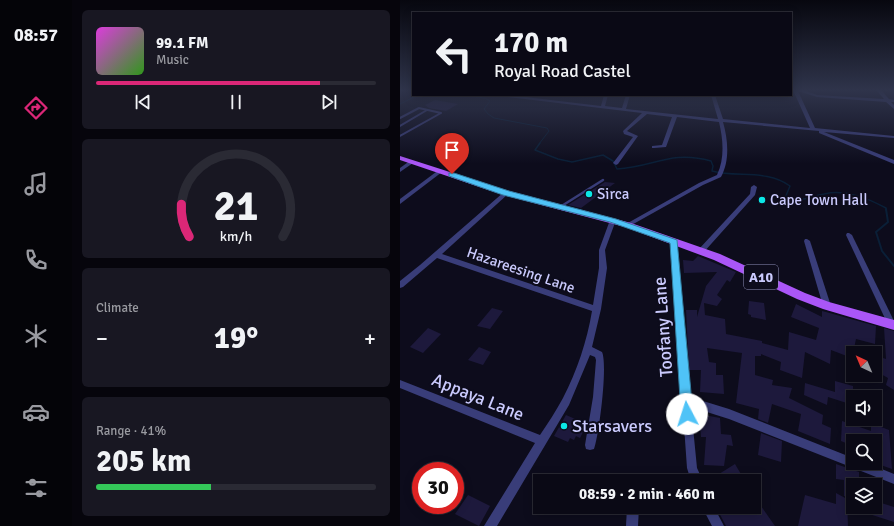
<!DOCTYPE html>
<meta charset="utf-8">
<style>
body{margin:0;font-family:Signika,sans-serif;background:#181722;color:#f1f3f6;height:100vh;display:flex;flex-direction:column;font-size:15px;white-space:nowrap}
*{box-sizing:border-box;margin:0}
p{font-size:13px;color:#999aa0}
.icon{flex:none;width:22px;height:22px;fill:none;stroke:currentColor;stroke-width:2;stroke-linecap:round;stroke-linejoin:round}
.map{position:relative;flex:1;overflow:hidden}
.details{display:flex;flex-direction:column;gap:10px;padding:10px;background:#06050c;width:328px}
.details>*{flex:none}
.banner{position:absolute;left:12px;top:12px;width:380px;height:84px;border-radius:0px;box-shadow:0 2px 10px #0003,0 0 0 1px #2a2a34;background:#0a0915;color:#f1f3f6;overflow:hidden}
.needle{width:26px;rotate:316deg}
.tools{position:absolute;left:446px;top:346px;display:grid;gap:8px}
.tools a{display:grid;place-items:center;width:36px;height:36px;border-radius:0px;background:#0a0915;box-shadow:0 2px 10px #0003,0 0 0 1px #2a2a34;font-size:20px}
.speed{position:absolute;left:12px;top:462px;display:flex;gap:8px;font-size:20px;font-weight:700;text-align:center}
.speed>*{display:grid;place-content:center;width:52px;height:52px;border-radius:50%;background:#0a0915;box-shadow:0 2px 10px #0003,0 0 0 1px #2a2a34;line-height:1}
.speed .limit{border:6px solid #d22;background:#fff;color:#111}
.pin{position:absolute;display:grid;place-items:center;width:34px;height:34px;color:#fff;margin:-41px -17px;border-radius:50% 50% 50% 0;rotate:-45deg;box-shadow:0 0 4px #0007}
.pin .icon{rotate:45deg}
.me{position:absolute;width:44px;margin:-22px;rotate:355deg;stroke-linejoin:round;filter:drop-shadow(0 0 3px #0008)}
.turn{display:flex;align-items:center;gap:14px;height:84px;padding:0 16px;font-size:18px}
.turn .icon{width:52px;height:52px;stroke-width:2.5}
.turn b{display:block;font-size:28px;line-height:34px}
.big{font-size:30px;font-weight:700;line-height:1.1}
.details .card{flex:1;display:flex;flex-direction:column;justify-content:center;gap:6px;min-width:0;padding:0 14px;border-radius:6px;background:#181722}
.details .dial{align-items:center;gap:0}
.dial svg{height:104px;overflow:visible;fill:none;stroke:#2a2a34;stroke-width:7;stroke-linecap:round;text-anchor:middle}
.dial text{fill:#f1f3f6;stroke:none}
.song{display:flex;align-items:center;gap:12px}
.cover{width:48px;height:48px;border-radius:6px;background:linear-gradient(135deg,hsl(300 70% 55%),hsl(110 70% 35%))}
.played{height:4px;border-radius:2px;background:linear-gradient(90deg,#db2777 80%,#2a2a34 80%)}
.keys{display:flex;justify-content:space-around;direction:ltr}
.heat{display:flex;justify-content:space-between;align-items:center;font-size:22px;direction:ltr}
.charge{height:6px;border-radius:3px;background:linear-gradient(90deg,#34c759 41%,#2a2a34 0)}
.trip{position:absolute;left:133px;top:474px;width:228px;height:40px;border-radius:0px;background:#0a0915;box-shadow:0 2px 10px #0003,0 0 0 1px #2a2a34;font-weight:700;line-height:40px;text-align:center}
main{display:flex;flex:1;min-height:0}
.tabs{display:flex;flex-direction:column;width:72px;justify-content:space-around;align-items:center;background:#040408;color:#999aa0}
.tabs .icon{width:28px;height:28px}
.tabs .on{color:#db2777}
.tabs b{font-size:18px;color:#f1f3f6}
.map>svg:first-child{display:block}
</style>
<main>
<nav class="tabs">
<b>08:57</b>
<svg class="icon on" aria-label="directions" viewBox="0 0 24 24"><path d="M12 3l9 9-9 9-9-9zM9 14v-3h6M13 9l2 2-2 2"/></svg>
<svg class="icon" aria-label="music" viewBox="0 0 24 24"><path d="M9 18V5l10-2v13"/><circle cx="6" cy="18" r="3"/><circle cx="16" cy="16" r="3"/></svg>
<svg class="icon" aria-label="phone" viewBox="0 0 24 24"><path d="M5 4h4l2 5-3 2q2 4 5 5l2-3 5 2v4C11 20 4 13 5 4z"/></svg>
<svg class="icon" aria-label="climate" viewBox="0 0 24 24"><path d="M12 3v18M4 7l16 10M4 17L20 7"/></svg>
<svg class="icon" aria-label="car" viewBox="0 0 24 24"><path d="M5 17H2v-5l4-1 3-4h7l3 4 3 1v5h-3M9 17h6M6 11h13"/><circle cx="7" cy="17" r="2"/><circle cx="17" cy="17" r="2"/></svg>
<svg class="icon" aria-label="filters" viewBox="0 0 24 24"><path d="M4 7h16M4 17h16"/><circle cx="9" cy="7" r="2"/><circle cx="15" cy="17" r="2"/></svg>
</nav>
<section class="details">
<div class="card">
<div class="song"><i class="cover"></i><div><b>99.1 FM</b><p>Music</p></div></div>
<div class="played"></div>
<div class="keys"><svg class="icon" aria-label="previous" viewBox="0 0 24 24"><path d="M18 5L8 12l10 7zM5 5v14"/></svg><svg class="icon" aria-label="pause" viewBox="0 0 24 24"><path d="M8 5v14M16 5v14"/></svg><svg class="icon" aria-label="next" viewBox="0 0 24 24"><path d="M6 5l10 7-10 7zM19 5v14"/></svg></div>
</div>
<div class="card dial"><svg viewBox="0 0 100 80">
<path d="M14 69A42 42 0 1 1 86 69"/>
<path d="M14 69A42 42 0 0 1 8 44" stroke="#db2777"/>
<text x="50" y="56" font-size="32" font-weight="700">21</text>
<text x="50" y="72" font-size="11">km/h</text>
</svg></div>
<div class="card"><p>Climate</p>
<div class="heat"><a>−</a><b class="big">19°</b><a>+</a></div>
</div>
<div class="card"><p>Range · 41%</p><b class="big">205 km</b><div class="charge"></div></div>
</section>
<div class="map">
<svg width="494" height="526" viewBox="0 0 494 526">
<rect width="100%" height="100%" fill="#0d0c1c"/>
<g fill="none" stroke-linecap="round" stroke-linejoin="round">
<g stroke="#0a1f37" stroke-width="1">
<path d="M36,95c14,3 44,-2 54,6l-6,8 4,5 6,4 53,10 2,3 -10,13"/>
<path d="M0,104l18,-9"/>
</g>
<path stroke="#0a1f37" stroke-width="1.5" d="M140,143l-5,7 23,9 14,3 31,-7 10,6 4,8c37,-2 53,-19 94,-8l2,5 -1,5c26,7 55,-2 78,15l-5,12c15,5 24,-1 39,-4 22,-5 43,4 62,14v2"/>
<path stroke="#0a1f37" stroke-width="2" d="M486,209l2,13 -12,10 6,19 12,15"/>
</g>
<g fill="#1d193c">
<path d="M35,100l23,4 -12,7 -17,-3 -4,-3z"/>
<path d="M205,182l10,1 -34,25 -13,-3z"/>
<path d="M298,256l38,16 -6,10 -3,-2 -10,15 5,4 -5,7 -13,-3 1,12 20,4 1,15 36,7v2l26,7 1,-18 27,8 3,-12 -28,-11 5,-13 26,13v-6l4,1 50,14 -1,18 -19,-5 -4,19 -21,-8 -1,14 -25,-12 -3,26 -22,-8 1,-8 -20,-8v2h-6v19l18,5 -1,5 20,3 -3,10 34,17 -1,9 9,4 -1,16 -32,-13 3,-17 -29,-10 -4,19 -10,-4 1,-10 -23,-6 6,-50 -35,-5 2,14 7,1v12h7l1,19 -24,-2 1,-22h-12l-3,-60h11v7l9,-31 11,-14 -33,1 -1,-13 10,1z"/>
<path d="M349,301l15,2 2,17 -15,-3v-2l-3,-1z"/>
<path d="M92,308l11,3 -13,18 -13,-3z"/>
<path d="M28,328l13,6 -18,19 -13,-6z"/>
<path d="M484,328l10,3v59l-8,-5 2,-7 -9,-5 1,-16 6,2z"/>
<path d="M79,347l12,5 -8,13 -15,-5z"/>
<path d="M435,381l18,5v19l-25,-8 -1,8 -23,-10 1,-12 30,9z"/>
<path d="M299,414l21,4 1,16 10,1 2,11 -6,-1 -3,21 -20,-1 2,-28h-5z"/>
<path d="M166,415l21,9 -7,14 -4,-2 -2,4 -4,-2 -2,4 -14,-6z"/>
<path d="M442,421l29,10v-8l18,7 3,39 -17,-6v-22h-22v5l-12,-5z"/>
<path d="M361,433l21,8 -1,21 -23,-7z"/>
<path d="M335,464l10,17h-39l13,-7z"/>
<path d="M436,464l23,8v13h-6v14l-9,-3v-16l-8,-1z"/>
<path d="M436,493l11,6 1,27h-50l7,-31 31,9z"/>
<path d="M68,495l22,11 -11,20 -24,-12z"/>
<path d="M354,496l21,30h-49l-10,-19h38z"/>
<path d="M475,501l19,6v15l-31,-10v-5h12z"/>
</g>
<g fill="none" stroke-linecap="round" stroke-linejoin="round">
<g stroke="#393d79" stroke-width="2">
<path d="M0,118l19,-10 22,5 -41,23"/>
<path d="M0,126l27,-16"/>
</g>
<path stroke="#393d79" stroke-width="2.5" d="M160,207l43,-27"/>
<g fill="#393d79" fill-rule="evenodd">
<path d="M393,90h10l14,5 67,4 -8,-9h5l8,9 5,1v2h-3l3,3v4l-8,-7 -69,-5 -19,-6 17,37 79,8v2l-70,-6 70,28v4l-75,-31v-2l-96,-9c5,18 7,38 -2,55l-18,8 -75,42 -3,-2 1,-1 73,-41 18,-8c8,-17 6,-36 2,-53l-42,-5 -11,30 -12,1h-2v-2l10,-1 10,-28 -25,-3 -20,17 11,5 -20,28 -2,1 -3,-2 20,-26 -9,-3 -1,-3 19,-18 -143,-17 -2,-1h12l92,11 3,-11h4l-3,11 17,2 4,-13h4l-4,14 92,10 -7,-24h4l8,24 87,9z"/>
<path d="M11,160l2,1v2l-13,9v-4z"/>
<path d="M40,169l3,2 -1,1 -42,32v-5z"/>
<path d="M354,185l3,2 -2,8 -52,58h-4l-1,-2 1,-2 51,-55 1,-7z"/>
<path d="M106,191l2,1v2l-66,60 151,51 6,-37v-18l11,-30 3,-2 3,2 -11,30 2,18 -6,41 -9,38 10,5c6,13 -3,83 -8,97l-4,1 -4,-1 -1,-4 8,-48 3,-37 -1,-3 -5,-2 -21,50 -72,121h-13l51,-83 -135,-55v-8l140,55c8,-12 16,-24 23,-37 14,-27 24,-57 29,-87l-155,-53 -34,29 -3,1v-7l20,-16 84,-73z"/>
<path d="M447,233h2l3,2 42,86v7l-5,-1 -43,-92z"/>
<path d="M405,239h2l3,2 21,65 -1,2 -3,1 -3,-1 -1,-2 -19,-65z"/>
<path d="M272,240h4l1,2 13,155 39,12 124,49v5h14l27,11v10l-165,-65 -38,-12 6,61 6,13h-12l-4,-13 -16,-226z"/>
<path d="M227,507h12l-1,19h-12z"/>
<path d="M302,507h12l10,19h-12z"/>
</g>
<path fill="#aa56f7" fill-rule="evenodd" d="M0,156l109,35 122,32 89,31 85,39 24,9 65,18v10l-71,-21 -26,-10 -83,-39 -89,-33 -122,-32 -103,-35z"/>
</g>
<linearGradient id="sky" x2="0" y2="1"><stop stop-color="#07070f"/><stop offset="0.55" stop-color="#2f344b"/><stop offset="1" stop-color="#2f344b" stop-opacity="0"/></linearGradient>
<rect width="494" height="164" fill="url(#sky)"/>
<path fill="#4fc3f7" stroke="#337fa1" d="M49,173h5l55,18 107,28 61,21 16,174 -1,4 -5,2 -4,-2 -2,-4 -11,-171 -60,-21 -107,-27 -54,-19z"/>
<g fill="#0be8e7" stroke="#0d0c1c" stroke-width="1.5">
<circle cx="189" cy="194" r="4"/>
<circle cx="362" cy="200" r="4"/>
<circle cx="164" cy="426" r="4"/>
</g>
<g text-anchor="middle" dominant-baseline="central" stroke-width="4" stroke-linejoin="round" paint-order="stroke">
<rect fill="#0d0c1c" stroke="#9191ba" stroke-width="1" x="344" y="265" width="34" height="24" rx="3"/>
<g font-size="14" font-weight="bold" fill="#cacafd">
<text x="361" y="277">A10</text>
</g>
<g font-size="15" fill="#cacafd" stroke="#0d0c1c" text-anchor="start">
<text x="197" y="194">Sirca</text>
<text x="370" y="200">Cape Town Hall</text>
</g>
<g font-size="15" fill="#cacafd" stroke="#0d0c1c">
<text transform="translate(121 270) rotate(19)">Hazareesing Lane</text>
</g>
<g font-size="18" fill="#cacafd" stroke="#0d0c1c">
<text transform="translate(263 327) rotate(-94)">Toofany Lane</text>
<text transform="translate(78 397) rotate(22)">Appaya Lane</text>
</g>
<g font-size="18" fill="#cacafd" stroke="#0d0c1c" text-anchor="start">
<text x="172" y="426">Starsavers</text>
</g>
</g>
</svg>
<div class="tools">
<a><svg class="needle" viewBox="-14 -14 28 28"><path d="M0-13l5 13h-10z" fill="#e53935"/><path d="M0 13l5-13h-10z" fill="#999aa0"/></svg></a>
<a><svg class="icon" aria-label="sound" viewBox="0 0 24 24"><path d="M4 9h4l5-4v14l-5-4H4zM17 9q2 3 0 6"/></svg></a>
<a><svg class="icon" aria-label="search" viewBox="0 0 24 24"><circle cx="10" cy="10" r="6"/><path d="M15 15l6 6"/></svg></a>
<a><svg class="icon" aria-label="layers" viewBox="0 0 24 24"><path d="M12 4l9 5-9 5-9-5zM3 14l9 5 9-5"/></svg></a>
</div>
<div class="speed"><div class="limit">30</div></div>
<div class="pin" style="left:52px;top:174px;background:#d93025"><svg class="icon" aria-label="arrive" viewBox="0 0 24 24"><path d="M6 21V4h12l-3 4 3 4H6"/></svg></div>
<svg class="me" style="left:287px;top:414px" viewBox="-20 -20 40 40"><circle r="19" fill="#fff"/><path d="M0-13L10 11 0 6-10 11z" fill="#4fc3f7"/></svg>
<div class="trip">08:59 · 2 min · 460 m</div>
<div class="banner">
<div class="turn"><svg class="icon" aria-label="left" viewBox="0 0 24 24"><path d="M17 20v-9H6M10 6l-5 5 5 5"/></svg><div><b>170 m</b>Royal Road Castel</div></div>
</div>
</div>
</main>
